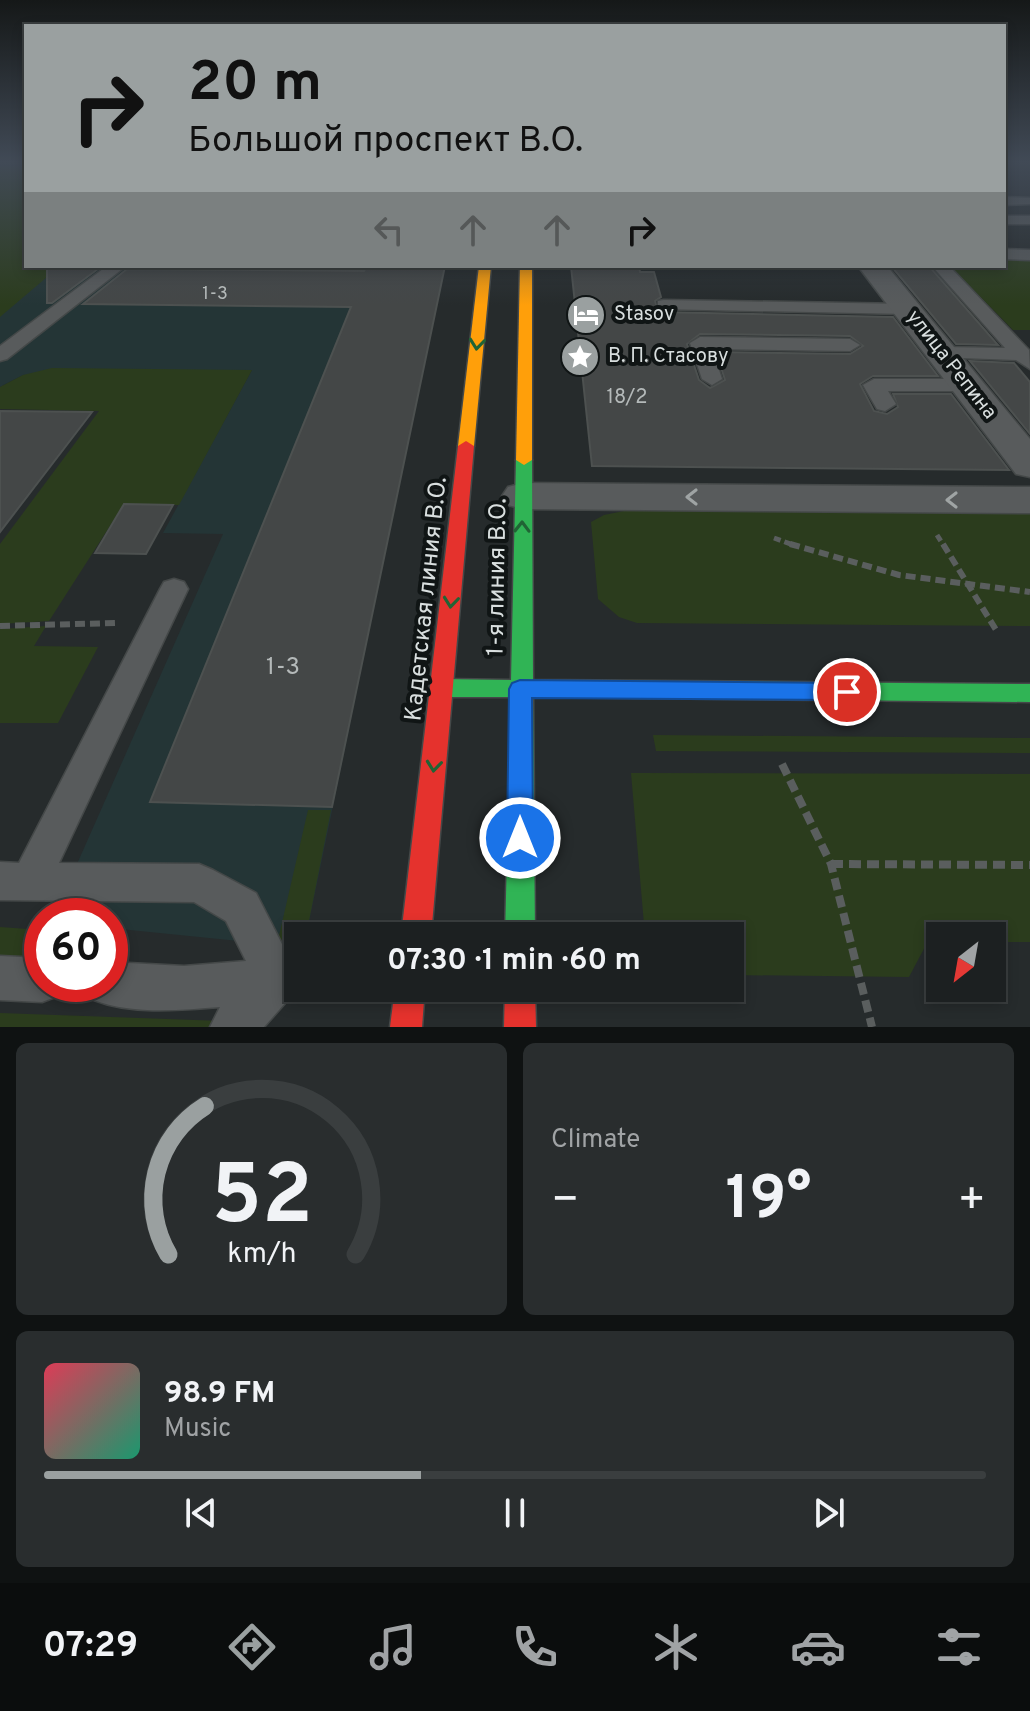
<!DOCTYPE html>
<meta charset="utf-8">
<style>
body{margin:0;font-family:Overpass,sans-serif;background:#292d2e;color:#f1f3f6;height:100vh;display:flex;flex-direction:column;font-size:30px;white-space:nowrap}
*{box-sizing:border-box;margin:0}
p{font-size:26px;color:#a0a3a5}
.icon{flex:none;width:44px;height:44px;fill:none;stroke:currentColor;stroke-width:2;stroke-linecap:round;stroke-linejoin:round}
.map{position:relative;height:1027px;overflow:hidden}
.sheet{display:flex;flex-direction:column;gap:16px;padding:16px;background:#0f1212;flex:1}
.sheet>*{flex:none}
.top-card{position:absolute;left:24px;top:24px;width:982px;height:244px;border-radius:0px;box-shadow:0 4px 12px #0003,0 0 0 2px #3a3e3f;background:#9aa0a0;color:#111;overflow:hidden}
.needle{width:52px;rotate:211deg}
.tools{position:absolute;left:926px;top:922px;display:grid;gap:16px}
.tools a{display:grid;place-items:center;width:80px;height:80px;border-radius:0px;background:#1c2021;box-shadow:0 4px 12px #0003,0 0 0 2px #3a3e3f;font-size:40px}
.speed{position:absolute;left:24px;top:898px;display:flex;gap:16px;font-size:40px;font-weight:700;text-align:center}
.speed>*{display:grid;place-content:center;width:104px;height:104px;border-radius:50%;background:#1c2021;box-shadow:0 4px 12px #0003,0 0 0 2px #3a3e3f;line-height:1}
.speed .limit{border:12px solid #d22;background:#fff;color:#111}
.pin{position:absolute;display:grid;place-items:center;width:68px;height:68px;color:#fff;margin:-34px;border:4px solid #fff;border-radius:50%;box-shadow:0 2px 8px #0007}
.me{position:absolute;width:88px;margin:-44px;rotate:0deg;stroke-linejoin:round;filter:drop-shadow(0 0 6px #0008)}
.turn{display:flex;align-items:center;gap:28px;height:168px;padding:0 32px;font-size:36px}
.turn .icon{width:104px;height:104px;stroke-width:2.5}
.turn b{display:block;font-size:56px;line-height:68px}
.lanes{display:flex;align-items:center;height:76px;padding:0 32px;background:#0003;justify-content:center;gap:40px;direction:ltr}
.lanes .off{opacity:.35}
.big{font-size:60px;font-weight:700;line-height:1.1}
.sheet .widget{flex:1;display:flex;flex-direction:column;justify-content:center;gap:12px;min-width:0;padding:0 28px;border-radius:12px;background:#292d2e}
.sheet .dial{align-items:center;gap:0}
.dial svg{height:208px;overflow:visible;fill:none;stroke:#3a3e3f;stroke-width:7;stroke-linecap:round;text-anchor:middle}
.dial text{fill:#f1f3f6;stroke:none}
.song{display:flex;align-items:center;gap:24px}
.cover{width:96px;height:96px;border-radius:12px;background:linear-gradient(135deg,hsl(350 70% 55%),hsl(160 70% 35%))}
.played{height:8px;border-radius:4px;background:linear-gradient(90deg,#9aa0a0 40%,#3a3e3f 40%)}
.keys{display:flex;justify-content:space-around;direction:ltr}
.heat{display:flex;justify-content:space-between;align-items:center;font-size:44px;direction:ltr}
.sheet .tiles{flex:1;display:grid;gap:16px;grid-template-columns:1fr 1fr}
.widget:last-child{grid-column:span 2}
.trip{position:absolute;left:284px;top:922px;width:460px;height:80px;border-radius:0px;background:#1c2021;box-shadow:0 4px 12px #0003,0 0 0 2px #3a3e3f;font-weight:700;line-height:80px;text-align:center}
.menu{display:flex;height:128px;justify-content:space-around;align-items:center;background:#0b0d0d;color:#a0a3a5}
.menu .icon{width:56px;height:56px}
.menu .selected{color:#9aa0a0}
.menu b{font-size:36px;color:#f1f3f6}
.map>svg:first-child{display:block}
</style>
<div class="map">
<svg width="1030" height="1027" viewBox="0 0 1030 1027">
<rect width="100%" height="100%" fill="#262b2c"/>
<path fill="#243536" d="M0,161h26v105h419l-139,670h-8v11l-188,-19v-12h-56l169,-382 -60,-1 89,-163 -229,5 -23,12z"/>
<g fill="#2b3c1d">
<path d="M26,166v100h34l-60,51v-150z"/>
<path d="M1004,259h26v71h-17l-63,-64h54z"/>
<path d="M52,368l200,2 -73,135 -55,-1 -75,117 -49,3v-80l99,-133 -99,-2v-22l23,-12z"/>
<path d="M634,509l396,4v113l-393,-3 -18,-6 -21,-18 -7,-77 13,-7z"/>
<path d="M46,626l-12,20 64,1 -40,76h-58v-94z"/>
<path d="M653,735l377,3v15l-374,-2z"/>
<path d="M631,773l399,1v168h-38v-6h-52v6l-13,1 -18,34 -179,-2v-39h-85z"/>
<path d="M308,810h23l-25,126h-8v11h-12l-8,-7z"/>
<path d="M0,927l42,3v28l-42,-3z"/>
<path d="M0,1013l223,8 -7,6h-216z"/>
</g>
<g fill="#444747" stroke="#4d5150" stroke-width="2" fill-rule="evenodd">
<path d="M367,266h78l-113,541 -182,-5 201,-495 -268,-3 44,-35 237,2z"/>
<path d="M571,266h68l1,6h14l7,25 -6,4 3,11 235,5 45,59h-65l-13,8 14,27 13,3 11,-7 -5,-13h58l58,76 -417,-4zM700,334l150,2 13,10 -13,8 -134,-2 9,28 -15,8 -11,-8 -12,-36z"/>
<path d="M891,266h38l69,79 -42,-1z"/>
<path d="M47,268l51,1 -46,34h-5z"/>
<path d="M970,361l44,2 16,19v52z"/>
<path d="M0,411l92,1 -92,120z"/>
<path d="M124,504l49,1 -27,49 -51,-1z"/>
</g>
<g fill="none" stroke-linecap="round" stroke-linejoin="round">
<g stroke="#444848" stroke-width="3">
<g id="lane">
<path d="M1004,197l26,1v6l-26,1z"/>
<rect x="1004" y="216" width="26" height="8"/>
<path d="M1004,249l26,1v10l-26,-1z"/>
<path d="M107,266h19l-119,93 -7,2v-15z"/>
<path d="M932,266h17l80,84 1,19 -14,-9 -81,-3 -3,-4 3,-4 7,-2 63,1z"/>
<path d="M664,300l242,4 9,5 -9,5 -248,-5v-8z"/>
<path d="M700,337l150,2 10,6 -10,6 -138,-2 10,30 -10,6 -10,-6 -12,-36z"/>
<path d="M874,379h93l11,6 -11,6h-79l8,13 -11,7 -8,-2 -14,-24z"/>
<path d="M174,579l10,3 4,7 -129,274 140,1 14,6 43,23 33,65 9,-1v31h18l-3,6 -27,8 -22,25h-54l10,-20c-39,3 -88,8 -126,-7l-6,-16h22v-22l74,4 62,-5 -20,-40 -32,-19 -194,-2v-38l19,1 141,-274 4,-7z"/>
<path d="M0,956l42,2v26h20l-4,12 -16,6 -42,-2z"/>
</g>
</g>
<g stroke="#444848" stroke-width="3">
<g id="street">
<path d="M858,266h29l143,173v38l-14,-3z"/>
<path d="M523,483l507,4v26l-507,-4 -15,-4 -6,-9 6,-9z"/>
</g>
</g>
<g stroke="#444848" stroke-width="3">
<path id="fast" d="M524,455l8,5 1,220 497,4v18l-497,-5 2,239h-30l6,-239h-69l-8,-3 -3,-6 3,-6 8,-3 69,1 5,-220z"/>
</g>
<g stroke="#444848" stroke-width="3">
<g id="slow">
<path d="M479,266h12l-17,180 -8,5 -8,-5z"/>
<path d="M520,266h12v194l-8,5 -8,-5z"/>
</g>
</g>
<g stroke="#444848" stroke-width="3">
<g id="jam">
<path d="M466,441l8,5 -43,490h-30l57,-490z"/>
<path d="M395,988h30l-3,39h-32z"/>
<path d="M505,988h30l1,39h-32z"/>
</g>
</g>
<g stroke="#5a5e5e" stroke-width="5" stroke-dasharray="7 4" stroke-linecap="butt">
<path d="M937,535l7,11"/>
<path d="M774,538l22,8"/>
</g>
<g stroke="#5a5e5e" stroke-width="6" stroke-dasharray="10 5" stroke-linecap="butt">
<path d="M790,544l109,31 131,17"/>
<path d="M943,544l55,89"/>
<path d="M0,626l115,-3"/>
</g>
<g stroke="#5a5e5e" stroke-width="8" stroke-dasharray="12 6" stroke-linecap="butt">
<path d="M782,764l49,100 41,163"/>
<path d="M831,864l199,1"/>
</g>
<use href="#lane" fill="#585b5c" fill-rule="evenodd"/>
<use href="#street" fill="#585b5c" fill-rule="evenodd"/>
<use href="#fast" fill="#30b455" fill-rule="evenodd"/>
<use href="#slow" fill="#ff9f0a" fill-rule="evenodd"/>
<use href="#jam" fill="#e5322d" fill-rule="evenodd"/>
</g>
<defs><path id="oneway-chevron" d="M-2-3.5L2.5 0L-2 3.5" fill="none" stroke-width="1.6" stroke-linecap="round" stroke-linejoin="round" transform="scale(2)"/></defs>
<g stroke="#206435">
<use href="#oneway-chevron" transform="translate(477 344) rotate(96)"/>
<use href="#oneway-chevron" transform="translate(522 527) rotate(-89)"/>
<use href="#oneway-chevron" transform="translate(451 602) rotate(96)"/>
<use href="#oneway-chevron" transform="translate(434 766) rotate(96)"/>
</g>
<g stroke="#9fa4a4">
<use href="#oneway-chevron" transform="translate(692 497) rotate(-180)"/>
<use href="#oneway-chevron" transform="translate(952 500) rotate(-180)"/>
</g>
<linearGradient id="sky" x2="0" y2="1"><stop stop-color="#151818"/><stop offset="0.53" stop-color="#414a56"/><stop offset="1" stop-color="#414a56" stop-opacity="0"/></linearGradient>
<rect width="1030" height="305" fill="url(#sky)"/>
<path fill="#1a73e8" stroke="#114b97" stroke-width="2" d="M520,680l327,3 8,2 3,7 -3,6 -8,2 -315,-2 1,140 -3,8 -10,4 -10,-4 -3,-8 2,-149 3,-6z"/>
<defs>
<g id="hotel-disc" transform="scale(2)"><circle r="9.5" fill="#9aa0a0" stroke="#101515"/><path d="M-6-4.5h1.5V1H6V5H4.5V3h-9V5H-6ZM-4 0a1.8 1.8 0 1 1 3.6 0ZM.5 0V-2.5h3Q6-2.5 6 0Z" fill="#fff"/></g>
<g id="sight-disc" transform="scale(2)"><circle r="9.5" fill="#9aa0a0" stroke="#101515"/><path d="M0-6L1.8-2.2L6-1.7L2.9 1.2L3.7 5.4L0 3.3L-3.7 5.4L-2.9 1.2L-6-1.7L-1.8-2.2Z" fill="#fff"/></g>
</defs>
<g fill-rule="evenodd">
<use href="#hotel-disc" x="586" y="315"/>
<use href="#sight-disc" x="580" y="357"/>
</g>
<g text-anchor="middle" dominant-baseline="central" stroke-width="8" stroke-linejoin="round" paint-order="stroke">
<g font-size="18" fill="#b4b9b9">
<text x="215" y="294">1-3</text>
</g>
<g font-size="20" fill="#d9dfdf" stroke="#101515" text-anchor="start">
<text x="614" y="315">Stasov</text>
<text x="608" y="357">В. П. Стасову</text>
</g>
<g font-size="20" fill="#d9dfdf" stroke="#101515">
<text transform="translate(951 365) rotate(52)">улица Репина</text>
</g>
<g font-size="20" fill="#b4b9b9">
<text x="627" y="398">18/2</text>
</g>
<g font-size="24" fill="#d9dfdf" stroke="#101515">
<text transform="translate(498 577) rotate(-89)">1-я линия В.О.</text>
<text transform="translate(427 599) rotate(-84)">Кадетская линия В.О.</text>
</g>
<g font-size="24" fill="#b4b9b9">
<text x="283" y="668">1-3</text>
</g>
</g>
</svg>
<div class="tools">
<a><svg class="needle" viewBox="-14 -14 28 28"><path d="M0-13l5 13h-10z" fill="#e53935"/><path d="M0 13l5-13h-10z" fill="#a0a3a5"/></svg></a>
</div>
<div class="speed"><div class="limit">60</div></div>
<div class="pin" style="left:847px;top:692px;background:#d93025"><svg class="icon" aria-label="arrive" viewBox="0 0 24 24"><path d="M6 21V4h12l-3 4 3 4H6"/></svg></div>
<svg class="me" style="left:520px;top:838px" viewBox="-20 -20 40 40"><circle r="17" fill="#1a73e8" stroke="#fff" stroke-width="3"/><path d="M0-11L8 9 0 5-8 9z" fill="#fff"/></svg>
<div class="trip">07:30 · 1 min · 60 m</div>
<div class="top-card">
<div class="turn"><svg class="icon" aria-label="right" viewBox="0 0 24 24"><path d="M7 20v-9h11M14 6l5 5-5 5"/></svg><div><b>20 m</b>Большой проспект В.О.</div></div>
<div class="lanes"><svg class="icon off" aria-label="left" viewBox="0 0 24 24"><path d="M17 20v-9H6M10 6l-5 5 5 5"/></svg><svg class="icon off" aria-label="ahead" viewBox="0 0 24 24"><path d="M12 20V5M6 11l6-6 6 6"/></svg><svg class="icon off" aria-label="ahead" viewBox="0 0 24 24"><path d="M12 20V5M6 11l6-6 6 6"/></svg><svg class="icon" aria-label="right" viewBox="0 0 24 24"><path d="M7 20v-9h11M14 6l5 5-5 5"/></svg></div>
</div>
</div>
<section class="sheet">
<div class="tiles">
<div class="widget dial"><svg viewBox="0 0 100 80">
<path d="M14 69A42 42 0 1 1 86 69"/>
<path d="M14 69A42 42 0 0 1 28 12" stroke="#9aa0a0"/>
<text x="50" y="56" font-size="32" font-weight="700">52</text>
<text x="50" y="72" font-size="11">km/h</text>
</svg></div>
<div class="widget"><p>Climate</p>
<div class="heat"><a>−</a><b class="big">19°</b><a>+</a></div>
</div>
<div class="widget">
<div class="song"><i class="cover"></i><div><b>98.9 FM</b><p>Music</p></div></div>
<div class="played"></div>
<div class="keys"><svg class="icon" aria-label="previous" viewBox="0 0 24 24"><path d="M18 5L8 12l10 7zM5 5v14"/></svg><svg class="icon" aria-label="pause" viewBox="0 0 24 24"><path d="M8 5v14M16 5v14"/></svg><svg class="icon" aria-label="next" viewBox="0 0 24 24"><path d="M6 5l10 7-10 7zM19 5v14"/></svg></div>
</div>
</div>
</section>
<nav class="menu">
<b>07:29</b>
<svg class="icon selected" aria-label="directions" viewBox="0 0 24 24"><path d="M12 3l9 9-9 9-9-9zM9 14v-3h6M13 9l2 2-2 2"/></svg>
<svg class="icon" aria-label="music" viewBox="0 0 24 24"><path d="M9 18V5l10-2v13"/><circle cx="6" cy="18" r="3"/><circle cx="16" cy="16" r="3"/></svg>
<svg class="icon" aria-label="phone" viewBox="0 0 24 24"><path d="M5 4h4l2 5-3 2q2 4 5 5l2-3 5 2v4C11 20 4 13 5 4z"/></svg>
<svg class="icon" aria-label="climate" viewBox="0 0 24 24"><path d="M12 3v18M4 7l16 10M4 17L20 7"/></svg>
<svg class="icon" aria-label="car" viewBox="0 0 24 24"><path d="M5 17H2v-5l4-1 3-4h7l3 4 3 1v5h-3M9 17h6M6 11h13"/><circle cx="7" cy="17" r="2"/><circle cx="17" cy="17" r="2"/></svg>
<svg class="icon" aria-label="filters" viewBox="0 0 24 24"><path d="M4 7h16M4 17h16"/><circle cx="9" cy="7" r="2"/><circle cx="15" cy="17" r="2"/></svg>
</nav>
